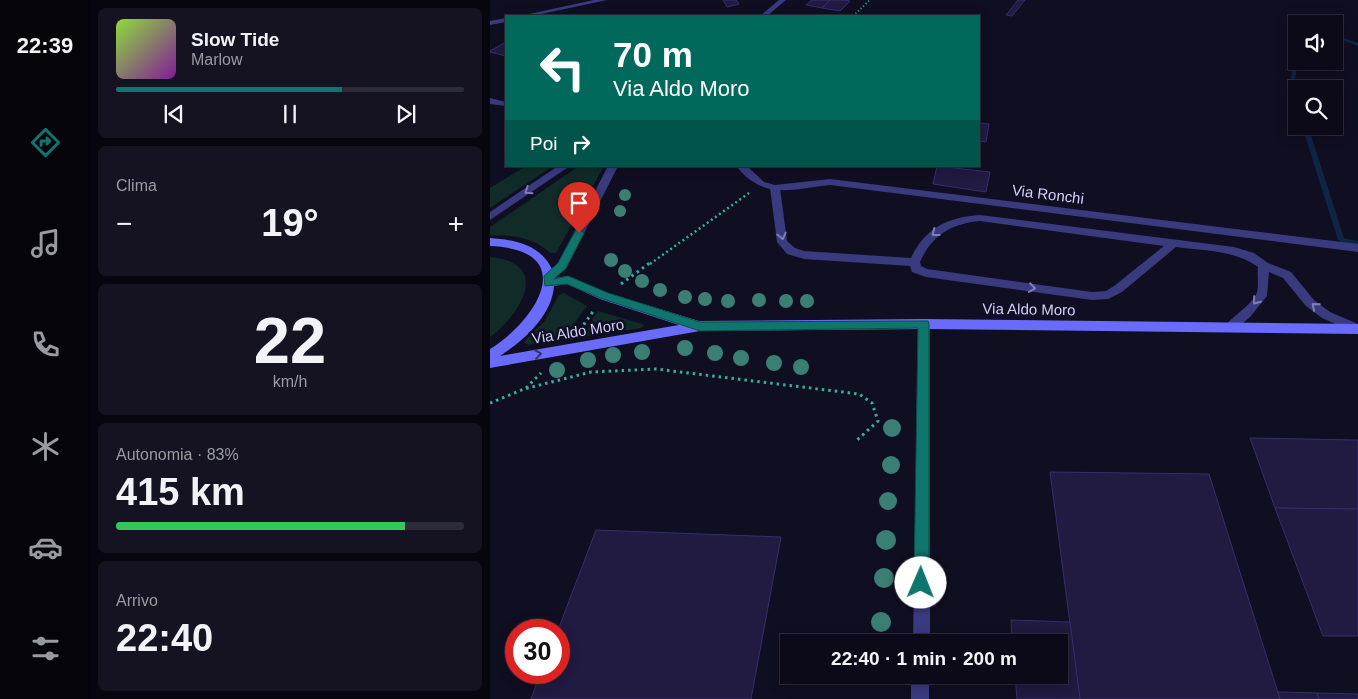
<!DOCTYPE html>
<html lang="it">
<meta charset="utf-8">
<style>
body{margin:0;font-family:Helvetica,sans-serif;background:#151322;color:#f1f3f6;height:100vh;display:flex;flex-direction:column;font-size:19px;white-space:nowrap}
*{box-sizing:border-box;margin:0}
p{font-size:16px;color:#9a9aa2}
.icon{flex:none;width:28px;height:28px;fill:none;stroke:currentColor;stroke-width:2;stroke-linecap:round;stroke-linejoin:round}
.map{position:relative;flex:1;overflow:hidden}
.drawer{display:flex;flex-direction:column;gap:8px;padding:8px;background:#07060e;width:400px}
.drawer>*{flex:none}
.top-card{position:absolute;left:15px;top:15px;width:475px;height:152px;border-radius:0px;box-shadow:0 2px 12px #0003,0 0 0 1px #2c2b38;background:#00695c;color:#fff;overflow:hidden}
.buttons{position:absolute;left:798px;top:15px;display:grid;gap:10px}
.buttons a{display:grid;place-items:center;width:55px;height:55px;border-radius:0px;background:#0c0a19;box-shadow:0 2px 12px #0003,0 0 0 1px #2c2b38;font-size:25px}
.speed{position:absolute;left:15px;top:619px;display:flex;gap:10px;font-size:25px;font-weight:700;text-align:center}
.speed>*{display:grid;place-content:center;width:65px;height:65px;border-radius:50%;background:#0c0a19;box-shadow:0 2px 12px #0003,0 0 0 1px #2c2b38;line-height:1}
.speed .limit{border:8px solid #d22;background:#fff;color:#111}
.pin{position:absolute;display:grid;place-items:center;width:42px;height:42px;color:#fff;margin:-51px -21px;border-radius:50% 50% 50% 0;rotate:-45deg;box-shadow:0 0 5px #0007}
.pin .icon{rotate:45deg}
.me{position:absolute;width:55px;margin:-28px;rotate:1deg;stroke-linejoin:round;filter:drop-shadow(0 0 4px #0008)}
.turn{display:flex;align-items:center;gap:18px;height:105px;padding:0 25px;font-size:22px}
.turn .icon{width:65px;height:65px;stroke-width:2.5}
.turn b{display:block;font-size:35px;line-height:42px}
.then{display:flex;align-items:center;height:48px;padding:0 25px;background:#0003;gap:10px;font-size:19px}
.big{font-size:38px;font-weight:600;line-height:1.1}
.drawer .tile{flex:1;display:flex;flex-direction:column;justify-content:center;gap:8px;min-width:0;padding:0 18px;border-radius:8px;background:#151322}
.drawer .dial{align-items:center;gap:0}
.dial b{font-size:65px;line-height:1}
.song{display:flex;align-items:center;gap:15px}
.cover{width:60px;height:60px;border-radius:8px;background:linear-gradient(135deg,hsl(90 70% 55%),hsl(290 70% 35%))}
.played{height:5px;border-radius:2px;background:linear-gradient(90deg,#0f766e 65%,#2c2b38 65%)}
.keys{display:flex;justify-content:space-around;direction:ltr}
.heat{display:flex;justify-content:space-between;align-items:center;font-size:28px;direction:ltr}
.charge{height:8px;border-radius:4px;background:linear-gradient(90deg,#34c759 83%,#2c2b38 0)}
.trip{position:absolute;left:290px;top:634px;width:288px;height:50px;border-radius:0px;background:#0c0a19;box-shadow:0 2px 12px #0003,0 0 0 1px #2c2b38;font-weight:600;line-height:50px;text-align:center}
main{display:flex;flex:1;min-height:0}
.dock{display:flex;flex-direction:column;width:90px;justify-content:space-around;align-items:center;background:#05040a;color:#9a9aa2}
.dock .icon{width:35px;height:35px}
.dock .active{color:#0f766e}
.dock b{font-size:22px;color:#f1f3f6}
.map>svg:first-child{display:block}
</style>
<main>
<nav class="dock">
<b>22:39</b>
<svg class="icon active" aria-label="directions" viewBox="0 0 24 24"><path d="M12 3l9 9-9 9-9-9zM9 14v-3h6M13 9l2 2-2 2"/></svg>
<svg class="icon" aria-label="music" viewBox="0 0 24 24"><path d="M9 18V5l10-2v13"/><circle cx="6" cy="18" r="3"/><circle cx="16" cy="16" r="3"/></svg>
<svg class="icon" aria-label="phone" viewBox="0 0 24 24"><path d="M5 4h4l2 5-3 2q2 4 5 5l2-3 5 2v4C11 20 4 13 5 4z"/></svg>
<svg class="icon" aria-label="climate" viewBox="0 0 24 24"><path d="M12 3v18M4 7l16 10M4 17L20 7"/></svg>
<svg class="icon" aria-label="car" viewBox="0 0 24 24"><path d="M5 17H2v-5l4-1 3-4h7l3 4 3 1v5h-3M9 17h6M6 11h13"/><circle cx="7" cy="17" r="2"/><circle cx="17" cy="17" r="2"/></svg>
<svg class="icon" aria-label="filters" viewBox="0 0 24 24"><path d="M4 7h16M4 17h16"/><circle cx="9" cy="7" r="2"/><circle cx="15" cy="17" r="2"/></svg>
</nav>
<section class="drawer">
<div class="tile">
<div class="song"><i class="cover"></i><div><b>Slow Tide</b><p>Marlow</p></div></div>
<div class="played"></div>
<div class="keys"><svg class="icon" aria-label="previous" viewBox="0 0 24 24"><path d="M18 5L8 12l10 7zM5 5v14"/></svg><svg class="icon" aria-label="pause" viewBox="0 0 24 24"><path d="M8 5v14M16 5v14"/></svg><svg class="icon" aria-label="next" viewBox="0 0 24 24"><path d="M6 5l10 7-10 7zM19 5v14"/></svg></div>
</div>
<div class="tile"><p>Clima</p>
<div class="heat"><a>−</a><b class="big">19°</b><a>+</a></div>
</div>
<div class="tile dial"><b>22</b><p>km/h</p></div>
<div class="tile"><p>Autonomia · 83%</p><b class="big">415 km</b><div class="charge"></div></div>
<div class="tile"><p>Arrivo</p><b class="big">22:40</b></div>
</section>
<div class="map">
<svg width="868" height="699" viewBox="0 0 868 699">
<rect width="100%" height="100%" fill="#100e21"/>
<g fill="#112b29">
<path d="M36,166h27l-63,42v-20z"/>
<path d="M89,166h25l-48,87h-6c-16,-15 -39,-19 -60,-17v-9z"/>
<path d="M0,257c62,6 31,57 0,80z"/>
<path d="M74,293l23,13 -24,33 -35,6 -4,-3 2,-3 18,-17 15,-27z"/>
<path d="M108,311l44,13 2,2 -3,2 -60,9z"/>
</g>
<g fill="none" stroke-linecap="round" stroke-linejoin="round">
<g fill="#0e2545" fill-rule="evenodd">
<path d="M806,23l6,1 -6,1z"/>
<path d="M844,35l24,8v3l-24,-9z"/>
<path d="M804,55h2v6h2l-4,24 2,6v8l-2,-1 -4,-13z"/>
<path d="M812,126h6l36,112 14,3v4l-17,-3 -3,-2z"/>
</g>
</g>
<g fill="#211a41" stroke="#382d6d">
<path d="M233,0h13l3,4 -12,3z"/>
<path d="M322,0h18l-8,8 -16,-3z"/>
<path d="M340,0h14l6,1 -10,10 -18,-3z"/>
<path d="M528,0h7l-13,16 -6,-1z"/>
<path d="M16,42v14l-16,-4v-1z"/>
<path d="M489,123l10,1 -3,18 -7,-1z"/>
<path d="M447,166l53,6 -4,20 -53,-8z"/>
<path d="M760,438l108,2v69l-83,-1z"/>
<path d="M560,472l159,2 71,225h-200z"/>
<path d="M785,508l83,1v127h-35z"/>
<path d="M106,530l185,7 -30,162h-220l10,-27h18l-1,-42z"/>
<path d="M521,620l59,2 10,77h-63l-2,-24h44v-33h-47z"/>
<path d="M788,692l39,1 2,6h-39z"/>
<path d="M827,693l41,1v5h-39z"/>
</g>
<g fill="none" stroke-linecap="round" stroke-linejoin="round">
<path stroke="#32afa3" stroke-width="2" stroke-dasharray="1 2.5" stroke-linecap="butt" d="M363,16l17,-16"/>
<path stroke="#32afa3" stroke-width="2.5" stroke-dasharray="2 3" stroke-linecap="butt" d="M160,264l99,-71"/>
<g stroke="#32afa3" stroke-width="3" stroke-dasharray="2.5 4" stroke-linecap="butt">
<path d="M131,284l30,-22"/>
<path d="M90,330l14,-20"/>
<path d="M36,388l15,-15"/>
<path d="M0,403l34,-14 67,-17 65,-3 203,25 13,9 6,18 -22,20"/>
</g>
<path fill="#3a3a7f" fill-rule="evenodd" d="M285,185l5,3 7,53 8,7 9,3 107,7c14,-30 37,-41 69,-43l254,32 20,6 14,10 23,9 23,28 16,12 28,12v10l-36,-16 -16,-12 -23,-28 -14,-6 -2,24 -17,21 -16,14h-8l-2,-3c6,-11 29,-23 33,-36 2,-5 0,-18 1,-25 -23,-17 -54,-16 -82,-20l-54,45 -14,7 -16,1 -166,-23 -14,-5 -2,-6 -106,-7 -17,-5 -10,-12 -7,-54zM490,221l184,25 -50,40 -8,5 -14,1 -165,-23 -6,-3 -1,-4c12,-27 31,-38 60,-41z"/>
<g fill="#3a3a7f" fill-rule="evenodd">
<path d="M104,0h13l-75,16h-12z"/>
<path d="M16,18v4l-16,3v-4z"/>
<path d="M0,98l16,4v4l-16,-2z"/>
<path d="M246,166h11l17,16 11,3 55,-6 528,65v8l-528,-67c-40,4 -65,16 -94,-19z"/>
<path d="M434,319l4,2 2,3v318h-17l5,-318 2,-3z"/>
<rect x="421" y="675" width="18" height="24"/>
</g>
<g fill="#3a3a7f" fill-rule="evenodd">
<path d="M289,0h7l-19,16h-7z"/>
<path d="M68,166h12l-80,54v-8z"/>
<path d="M118,166h10l-52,103 -13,10h-8l-2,-3 15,-13z"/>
</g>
<path fill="#696bfb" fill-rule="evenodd" d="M0,238c29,2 57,9 65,40l13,-2 40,17 91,28 225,-2 434,5v10l-434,-5 -224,2 -210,37v-19c48,-30 90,-99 0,-103zM77,284l33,15 79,26 -179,31c23,-15 52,-40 54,-70z"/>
</g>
<g fill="#3b7f74">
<circle cx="135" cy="195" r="6"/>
<circle cx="130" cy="211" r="6"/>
<circle cx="121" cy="260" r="7"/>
<circle cx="135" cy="271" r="7"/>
<circle cx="152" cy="281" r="7"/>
<circle cx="170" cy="290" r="7"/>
<circle cx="195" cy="297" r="7"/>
<circle cx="215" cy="299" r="7"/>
<circle cx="269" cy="300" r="7"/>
<circle cx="238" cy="301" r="7"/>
<circle cx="296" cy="301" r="7"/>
<circle cx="317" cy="301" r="7"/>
<circle cx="195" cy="348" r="8"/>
<circle cx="152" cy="352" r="8"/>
<circle cx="225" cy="353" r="8"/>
<circle cx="123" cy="355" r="8"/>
<circle cx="251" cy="358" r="8"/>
<circle cx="98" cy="360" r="8"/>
<circle cx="284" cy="363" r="8"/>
<circle cx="311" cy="367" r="8"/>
<circle cx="67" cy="370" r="8"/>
<circle cx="402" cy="428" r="9"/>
<circle cx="401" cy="465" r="9"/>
<circle cx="398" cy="501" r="9"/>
<circle cx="396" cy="540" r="10"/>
<circle cx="394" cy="578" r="10"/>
<circle cx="391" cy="622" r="10"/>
</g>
<defs><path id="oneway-chevron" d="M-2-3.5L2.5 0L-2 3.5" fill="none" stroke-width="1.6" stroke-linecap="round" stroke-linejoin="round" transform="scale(1.25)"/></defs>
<g stroke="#7f7db8">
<use href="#oneway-chevron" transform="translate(38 191) rotate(146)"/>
<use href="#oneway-chevron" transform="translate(445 233) rotate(143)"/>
<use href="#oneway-chevron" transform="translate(292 236) rotate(77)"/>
<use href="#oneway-chevron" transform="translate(542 288) rotate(8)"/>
<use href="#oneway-chevron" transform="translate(766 301) rotate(129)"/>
<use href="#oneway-chevron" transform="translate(825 306) rotate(-140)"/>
</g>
<use stroke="#343378" href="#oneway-chevron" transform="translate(48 354) rotate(-8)"/>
<path fill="#0f766e" stroke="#0a4d48" d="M89,229l5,4 -18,35 -12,11 14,-3 40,17 92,29 228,-1 1,3v259l-3,5 -5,2 -5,-2 -2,-5 4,-255 -218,3 -100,-33 -33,-14 -22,2 -1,-10 14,-13 18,-33z"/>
<g text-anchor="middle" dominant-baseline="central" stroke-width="5" stroke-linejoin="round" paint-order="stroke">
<g font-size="15" fill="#d3cffe" stroke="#100e21">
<text transform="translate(558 194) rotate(7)">Via Ronchi</text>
<text transform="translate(539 309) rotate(1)">Via Aldo Moro</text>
<text transform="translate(88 331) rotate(-9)">Via Aldo Moro</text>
</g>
</g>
</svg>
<div class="buttons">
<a><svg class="icon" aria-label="sound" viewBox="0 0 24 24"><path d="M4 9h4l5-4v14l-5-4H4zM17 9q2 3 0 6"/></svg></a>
<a><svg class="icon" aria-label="search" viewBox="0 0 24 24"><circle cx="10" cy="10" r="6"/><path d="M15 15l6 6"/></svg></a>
</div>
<div class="speed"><div class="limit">30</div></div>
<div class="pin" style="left:89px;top:233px;background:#d93025"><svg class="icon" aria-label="arrive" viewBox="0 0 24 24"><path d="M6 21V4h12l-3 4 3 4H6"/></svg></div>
<svg class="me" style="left:431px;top:583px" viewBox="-20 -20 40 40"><circle r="19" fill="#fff"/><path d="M0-13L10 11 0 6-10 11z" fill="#0f766e"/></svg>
<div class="trip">22:40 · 1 min · 200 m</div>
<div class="top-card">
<div class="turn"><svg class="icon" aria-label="left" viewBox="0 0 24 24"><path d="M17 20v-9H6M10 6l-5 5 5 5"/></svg><div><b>70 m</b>Via Aldo Moro</div></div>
<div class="then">Poi<svg class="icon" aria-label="right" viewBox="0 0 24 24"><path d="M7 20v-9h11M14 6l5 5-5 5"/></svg></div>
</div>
</div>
</main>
